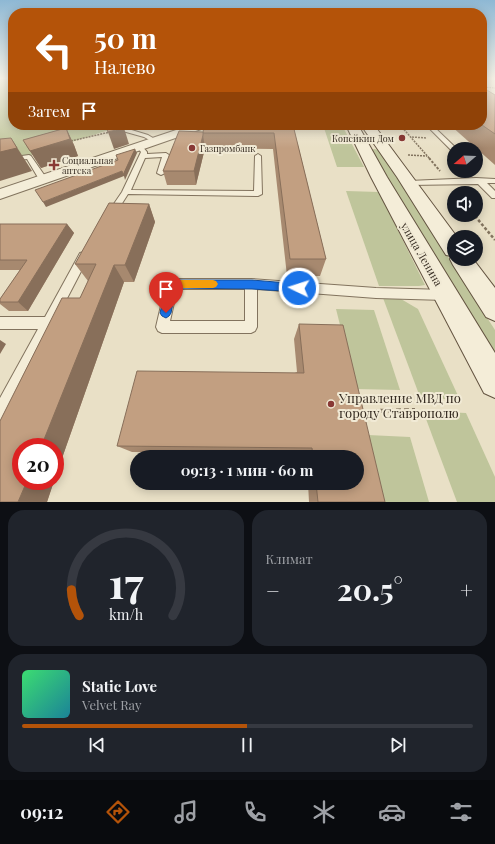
<!DOCTYPE html>
<html lang="ru">
<meta charset="utf-8">
<style>
body{margin:0;font-family:"Playfair Display",serif;background:#20242c;color:#f1f3f6;height:100vh;display:flex;flex-direction:column;font-size:15px;white-space:nowrap}
*{box-sizing:border-box;margin:0}
p{font-size:13px;color:#9ea1a6}
.icon{flex:none;width:22px;height:22px;fill:none;stroke:currentColor;stroke-width:2;stroke-linecap:round;stroke-linejoin:round}
.map{position:relative;height:502px;overflow:hidden}
.drawer{display:flex;flex-direction:column;gap:8px;padding:8px;background:#0d0f14;flex:1}
.drawer>*{flex:none}
.banner{position:absolute;left:8px;top:8px;width:479px;height:122px;border-radius:16px;box-shadow:0 2px 10px #0003;background:#b45309;color:#fff;overflow:hidden}
.needle{width:26px;rotate:251deg}
.fabs{position:absolute;left:447px;top:142px;display:grid;gap:8px}
.fabs a{display:grid;place-items:center;width:36px;height:36px;border-radius:50%;background:#171b24;box-shadow:0 2px 10px #0003;font-size:20px}
.speed{position:absolute;left:12px;top:438px;display:flex;gap:8px;font-size:20px;font-weight:700;text-align:center}
.speed>*{display:grid;place-content:center;width:52px;height:52px;border-radius:50%;background:#171b24;box-shadow:0 2px 10px #0003;line-height:1}
.speed .limit{border:6px solid #d22;background:#fff;color:#111}
.pin{position:absolute;display:grid;place-items:center;width:34px;height:34px;color:#fff;margin:-41px -17px;border-radius:50% 50% 50% 0;rotate:-45deg;box-shadow:0 0 4px #0007}
.pin .icon{rotate:45deg}
.me{position:absolute;width:44px;margin:-22px;rotate:274deg;stroke-linejoin:round;filter:drop-shadow(0 0 3px #0008)}
.turn{display:flex;align-items:center;gap:14px;height:84px;padding:0 20px;font-size:18px}
.turn .icon{width:52px;height:52px;stroke-width:2.5}
.turn b{display:block;font-size:28px;line-height:34px}
.then{display:flex;align-items:center;height:38px;padding:0 20px;background:#0003;gap:8px;font-size:15px}
.big{font-size:30px;font-weight:700;line-height:1.1}
.drawer .tile{flex:1;display:flex;flex-direction:column;justify-content:center;gap:6px;min-width:0;padding:0 14px;border-radius:16px;background:#20242c}
.drawer .dial{align-items:center;gap:0}
.dial svg{height:104px;overflow:visible;fill:none;stroke:#363941;stroke-width:7;stroke-linecap:round;text-anchor:middle}
.dial text{fill:#f1f3f6;stroke:none}
.song{display:flex;align-items:center;gap:12px}
.cover{width:48px;height:48px;border-radius:6px;background:linear-gradient(135deg,hsl(140 70% 55%),hsl(190 70% 35%))}
.played{height:4px;border-radius:2px;background:linear-gradient(90deg,#b45309 50%,#363941 50%)}
.keys{display:flex;justify-content:space-around;direction:ltr}
.heat{display:flex;justify-content:space-between;align-items:center;font-size:22px;direction:ltr}
.drawer .tiles{flex:1;display:grid;gap:8px;grid-template-columns:1fr 1fr}
.tile:last-child{grid-column:span 2}
.trip{position:absolute;left:130px;top:450px;width:234px;height:40px;border-radius:20px;background:#171b24;box-shadow:0 2px 10px #0003;font-weight:700;line-height:40px;text-align:center}
.tabs{display:flex;height:64px;justify-content:space-around;align-items:center;background:#090b0e;color:#9ea1a6}
.tabs .icon{width:28px;height:28px}
.tabs .selected{color:#b45309}
.tabs b{font-size:18px;color:#f1f3f6}
.map>svg:first-child{display:block}
</style>
<div class="map">
<svg width="495" height="502" viewBox="0 0 495 502">
<rect width="100%" height="100%" fill="#e9e0c6"/>
<g fill="#bfc59b">
<path d="M0,78h13v47h104l-2,3 -90,29 -25,-5z"/>
<path d="M323,125h12l9,4 20,38h-27z"/>
<path d="M374,149l5,1 116,180v26l-108,-179 -15,-27z"/>
<path d="M346,191l33,1 46,93 -6,1h-40z"/>
<path d="M383,298l18,1 17,10 42,91 -40,-3z"/>
<path d="M336,309l38,1 26,80 -44,-1z"/>
<path d="M423,411l43,2 29,64v25h-38z"/>
<path d="M368,435l42,2 19,65h-47z"/>
</g>
<g fill="none" stroke-linecap="round" stroke-linejoin="round">
<g stroke="#82735e" stroke-width="2">
<g id="service">
<path d="M121,125h6l-2,3 23,7 10,6 -5,1 -9,-5 -25,-7 -1,-1z"/>
<path d="M426,125h6l25,24h-3v3l-2,-1z"/>
<path d="M137,145h4l6,7v2l19,-1 3,2 -4,18 -4,2 -4,-2 5,-16 -17,1 -14,32 123,1 1,-35 3,-2 3,2 1,38 -4,2 -130,-2 -14,22h-6l-1,-2 15,-22 19,-40 -5,-6z"/>
<path d="M29,155l2,1 16,23 -1,2h-6l-13,-22 -27,4v-4z"/>
<path d="M476,178l19,1v4h-8l8,8v7h-3l-14,-14 -69,1 -4,-2 4,-2z"/>
<path d="M84,252l4,1 1,3 -84,162 -5,3v-23l38,-69h-38v-12h45l35,-64z"/>
<path d="M172,279h79l125,9 69,2 4,2 2,3 -2,3 -4,2 -69,-2 -119,-9v38l-2,4 -4,2h-89l-4,-2 -2,-4 10,-43 2,-3zM177,289h68v32h-75z"/>
</g>
</g>
<g stroke="#82735e" stroke-width="2">
<path id="minor" d="M191,125h18l-2,2 -207,72v-10z"/>
</g>
<g stroke="#645441" stroke-width="2">
<g id="secondary">
<path d="M346,125h12l29,52 108,176v45l-11,-5 -113,-216z"/>
<path d="M361,125h13l83,112h-3v22h19l22,29v33l-9,-4 -33,-52 -3,-6 1,-3 -5,-1 -49,-78z"/>
</g>
</g>
<path stroke="#82735e" stroke-width="1" stroke-dasharray="1.5 1" stroke-linecap="butt" d="M482,87l13,1"/>
<g stroke="#82735e" stroke-width="1.5" stroke-dasharray="2 1" stroke-linecap="butt">
<path d="M400,125l30,34"/>
<path d="M291,128l29,-1"/>
<path d="M412,137l15,1"/>
<path d="M71,141l39,-9"/>
<path d="M408,155l19,1"/>
</g>
<g stroke="#82735e" stroke-width="2" stroke-dasharray="2.5 1.5" stroke-linecap="butt">
<path d="M429,158l11,13"/>
<path d="M474,215l2,2"/>
</g>
<path stroke="#82735e" stroke-width="2.5" stroke-dasharray="3 2" stroke-linecap="butt" d="M475,216l20,24"/>
<path stroke="#82735e" stroke-width="4" stroke-dasharray="5 3" stroke-linecap="butt" d="M372,411l43,-1"/>
<use href="#service" fill="#f4edd8" fill-rule="evenodd"/>
<use href="#minor" fill="#f4edd8" fill-rule="evenodd"/>
<use href="#secondary" fill="#f4edd8" fill-rule="evenodd"/>
</g>
<g fill="#a7896f">
<path d="M482,87l13,8v70l-45,-40h32z"/>
<path d="M127,125h26l-2,3 -23,-1z"/>
<path d="M293,125l33,134 -6,17h-33l-14,-127 -68,-1 -9,37h-29l-4,-14 40,-39z"/>
<path d="M66,128l8,17 4,11 -37,12 -18,-28z"/>
<path d="M109,203l40,1 6,18 -21,60h-10l-69,196v-31h-34v34h33l-7,21h-47v-81l62,-123h18l8,-17 -13,-17z"/>
<path d="M0,224h67l7,9 -46,78h-19l-9,-7v-5l20,-29h-20z"/>
<path d="M299,324l86,178h-76l-1,-19h49v-26h-52v-3l-173,-2 -15,-6 180,-74 -3,-33z"/>
</g>
<g fill="#886f5a">
<path d="M66,128l8,17 4,11 -37,12 -11,-17z"/>
<path d="M124,128l5,16 -15,5 -6,-17z"/>
<path d="M203,135l2,13 -9,37 -2,-14z"/>
<path d="M11,138l21,33 -32,10v-29z"/>
<path d="M135,149l2,4 -12,27 -1,-4 -78,31 -3,-5 79,-31z"/>
<path d="M149,204l6,18 -21,60 -9,-17z"/>
<path d="M67,224l7,9 -46,78 -10,-9z"/>
<path d="M114,265l10,17 -69,196v-31h-14z"/>
<path d="M0,340l6,4 -6,10z"/>
<path d="M27,481h27l-7,21h-29z"/>
</g>
<g fill="#c29f81" stroke="#886f5a">
<path d="M482,87l13,8v39l-13,-9z"/>
<path d="M105,125h15l4,3 -16,4z"/>
<path d="M204,125h89l33,134h-36l-16,-126h-71z"/>
<path d="M66,128l4,11 -40,12 -7,-11z"/>
<path d="M179,131l24,1v3l-9,36h-31z"/>
<path d="M11,138l6,10 -17,4v-13z"/>
<path d="M135,149l-12,26 -1,-4 -79,31 -8,-12 83,-30 -2,-5z"/>
<path d="M109,203l40,1 -24,61h-11l-73,182h-20v34h6l-9,21h-18v-81l62,-123h18l16,-34h-21z"/>
<path d="M0,224h67l-49,78h-18v-3l27,-39h-27z"/>
<path d="M299,324l44,1 42,177h-67l-2,-19h41v-26h-44l-1,-9 -195,-2 20,-75 167,2z"/>
</g>
<linearGradient id="sky" x2="0" y2="1"><stop stop-color="#8eb8d4"/><stop offset="0.53" stop-color="#f5f1e5"/><stop offset="1" stop-color="#f5f1e5" stop-opacity="0"/></linearGradient>
<rect width="495" height="148" fill="url(#sky)"/>
<path fill="#1a73e8" stroke="#114b97" d="M172,280h80l47,4 4,1 1,3 -1,3 -4,1 -47,-3 -76,-1 -5,25 -2,3 -3,2 -4,-2 -2,-3 7,-29 1,-3z"/>
<path fill="#f59e0b" d="M181,280h32l3,1 2,3 -2,3 -3,1h-32l-3,-1 -2,-3 2,-3z"/>
<g fill="#893935" stroke="#f1ead5" stroke-width="1.5">
<circle cx="402" cy="138" r="4"/>
<circle cx="192" cy="148" r="4"/>
<path d="M52 159h4v4h4v4h-4v4h-4v-4h-4v-4h4z"/>
<circle cx="331" cy="404" r="4"/>
</g>
<g text-anchor="middle" dominant-baseline="central" stroke-width="4" stroke-linejoin="round" paint-order="stroke">
<g font-size="9" fill="#342a20" stroke="#f1ead5" text-anchor="start">
<text x="394" y="138" text-anchor="end">Копейкин Дом</text>
<text x="200" y="148">Газпромбанк</text>
<text x="62" y="160">Социальная<tspan x="62" dy="10">аптека</tspan></text>
</g>
<g font-size="11" fill="#342a20" stroke="#f1ead5">
<text transform="translate(422 254) rotate(60)">улица Ленина</text>
</g>
<g font-size="13" fill="#342a20" stroke="#f1ead5" text-anchor="start">
<text x="339" y="397">Управление МВД по<tspan x="339" dy="15">городу Ставрополю</tspan></text>
</g>
</g>
</svg>
<div class="fabs">
<a><svg class="needle" viewBox="-14 -14 28 28"><path d="M0-13l5 13h-10z" fill="#e53935"/><path d="M0 13l5-13h-10z" fill="#9ea1a6"/></svg></a>
<a><svg class="icon" aria-label="sound" viewBox="0 0 24 24"><path d="M4 9h4l5-4v14l-5-4H4zM17 9q2 3 0 6"/></svg></a>
<a><svg class="icon" aria-label="layers" viewBox="0 0 24 24"><path d="M12 4l9 5-9 5-9-5zM3 14l9 5 9-5"/></svg></a>
</div>
<div class="speed"><div class="limit">20</div></div>
<div class="pin" style="left:166px;top:313px;background:#d93025"><svg class="icon" aria-label="arrive" viewBox="0 0 24 24"><path d="M6 21V4h12l-3 4 3 4H6"/></svg></div>
<svg class="me" style="left:299px;top:288px" viewBox="-20 -20 40 40"><circle r="17" fill="#1a73e8" stroke="#fff" stroke-width="3"/><path d="M0-11L8 9 0 5-8 9z" fill="#fff"/></svg>
<div class="trip">09:13 · 1 мин · 60 m</div>
<div class="banner">
<div class="turn"><svg class="icon" aria-label="left" viewBox="0 0 24 24"><path d="M17 20v-9H6M10 6l-5 5 5 5"/></svg><div><b>50 m</b>Налево</div></div>
<div class="then">Затем<svg class="icon" aria-label="arrive" viewBox="0 0 24 24"><path d="M6 21V4h12l-3 4 3 4H6"/></svg></div>
</div>
</div>
<section class="drawer">
<div class="tiles">
<div class="tile dial"><svg viewBox="0 0 100 80">
<path d="M14 69A42 42 0 1 1 86 69"/>
<path d="M14 69A42 42 0 0 1 8 49" stroke="#b45309"/>
<text x="50" y="56" font-size="32" font-weight="700">17</text>
<text x="50" y="72" font-size="11">km/h</text>
</svg></div>
<div class="tile"><p>Климат</p>
<div class="heat"><a>−</a><b class="big">20.5°</b><a>+</a></div>
</div>
<div class="tile">
<div class="song"><i class="cover"></i><div><b>Static Love</b><p>Velvet Ray</p></div></div>
<div class="played"></div>
<div class="keys"><svg class="icon" aria-label="previous" viewBox="0 0 24 24"><path d="M18 5L8 12l10 7zM5 5v14"/></svg><svg class="icon" aria-label="pause" viewBox="0 0 24 24"><path d="M8 5v14M16 5v14"/></svg><svg class="icon" aria-label="next" viewBox="0 0 24 24"><path d="M6 5l10 7-10 7zM19 5v14"/></svg></div>
</div>
</div>
</section>
<nav class="tabs">
<b>09:12</b>
<svg class="icon selected" aria-label="directions" viewBox="0 0 24 24"><path d="M12 3l9 9-9 9-9-9zM9 14v-3h6M13 9l2 2-2 2"/></svg>
<svg class="icon" aria-label="music" viewBox="0 0 24 24"><path d="M9 18V5l10-2v13"/><circle cx="6" cy="18" r="3"/><circle cx="16" cy="16" r="3"/></svg>
<svg class="icon" aria-label="phone" viewBox="0 0 24 24"><path d="M5 4h4l2 5-3 2q2 4 5 5l2-3 5 2v4C11 20 4 13 5 4z"/></svg>
<svg class="icon" aria-label="climate" viewBox="0 0 24 24"><path d="M12 3v18M4 7l16 10M4 17L20 7"/></svg>
<svg class="icon" aria-label="car" viewBox="0 0 24 24"><path d="M5 17H2v-5l4-1 3-4h7l3 4 3 1v5h-3M9 17h6M6 11h13"/><circle cx="7" cy="17" r="2"/><circle cx="17" cy="17" r="2"/></svg>
<svg class="icon" aria-label="filters" viewBox="0 0 24 24"><path d="M4 7h16M4 17h16"/><circle cx="9" cy="7" r="2"/><circle cx="15" cy="17" r="2"/></svg>
</nav>
